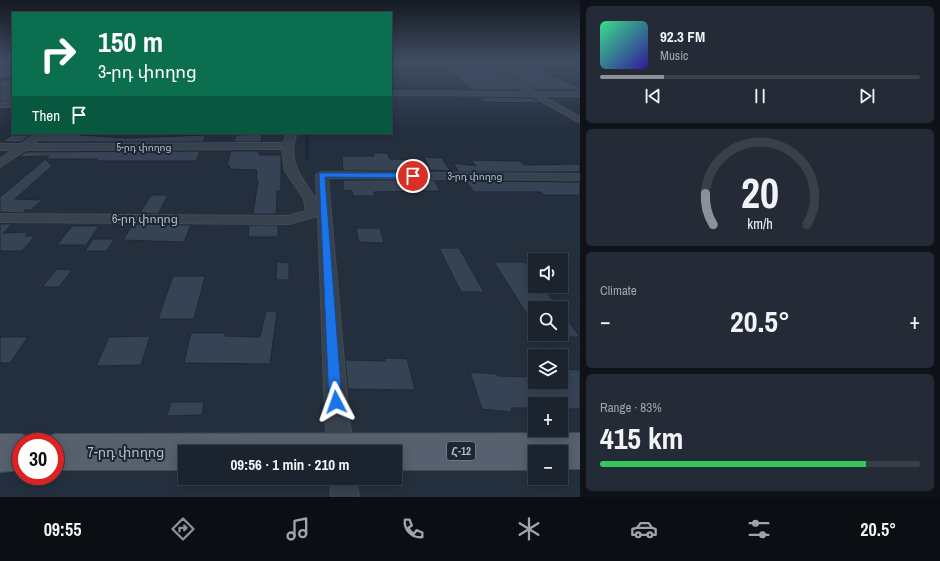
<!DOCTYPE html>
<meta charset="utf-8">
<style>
body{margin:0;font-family:"Archivo Narrow","Noto Sans Armenian",sans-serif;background:#242b36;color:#f1f3f6;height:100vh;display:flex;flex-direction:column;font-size:15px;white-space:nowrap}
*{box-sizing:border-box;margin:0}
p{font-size:13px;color:#a0a4aa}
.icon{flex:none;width:22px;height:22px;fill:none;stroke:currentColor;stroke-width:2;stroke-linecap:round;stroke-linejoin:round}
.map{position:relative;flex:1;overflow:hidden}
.details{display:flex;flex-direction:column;gap:6px;padding:6px;background:#0f1319;width:360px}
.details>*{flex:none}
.top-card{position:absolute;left:12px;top:12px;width:380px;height:122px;border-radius:0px;box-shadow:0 2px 10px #0003,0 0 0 1px #39404a;background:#0b6e4f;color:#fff;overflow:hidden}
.tools{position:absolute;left:528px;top:253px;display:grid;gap:8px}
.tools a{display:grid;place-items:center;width:40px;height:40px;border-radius:0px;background:#1b232e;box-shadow:0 2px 10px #0003,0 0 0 1px #39404a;font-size:20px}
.speed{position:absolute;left:12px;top:433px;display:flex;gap:8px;font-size:20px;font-weight:700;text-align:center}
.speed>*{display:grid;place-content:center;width:52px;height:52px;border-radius:50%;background:#1b232e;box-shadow:0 2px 10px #0003,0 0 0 1px #39404a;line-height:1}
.speed .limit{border:6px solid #d22;background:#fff;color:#111}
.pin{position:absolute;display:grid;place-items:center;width:34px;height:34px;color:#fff;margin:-17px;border:2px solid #fff;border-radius:50%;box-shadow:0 1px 4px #0007}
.me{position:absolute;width:44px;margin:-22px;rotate:356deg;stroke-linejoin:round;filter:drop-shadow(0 0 3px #0008)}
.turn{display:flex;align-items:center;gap:14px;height:84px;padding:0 20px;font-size:18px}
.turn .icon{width:52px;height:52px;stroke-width:2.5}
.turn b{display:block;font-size:28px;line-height:34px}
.then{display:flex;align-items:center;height:38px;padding:0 20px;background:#0003;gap:8px;font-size:15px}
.big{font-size:30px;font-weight:700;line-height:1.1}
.details .widget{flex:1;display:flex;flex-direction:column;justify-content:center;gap:6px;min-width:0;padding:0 14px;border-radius:6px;background:#242b36}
.details .dial{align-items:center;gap:0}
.dial svg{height:104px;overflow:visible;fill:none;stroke:#39404a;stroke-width:7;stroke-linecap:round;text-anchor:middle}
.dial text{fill:#f1f3f6;stroke:none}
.song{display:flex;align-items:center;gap:12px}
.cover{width:48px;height:48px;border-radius:6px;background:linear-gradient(135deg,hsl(150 70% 55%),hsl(250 70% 35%))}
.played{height:4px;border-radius:2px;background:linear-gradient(90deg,#8c9099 20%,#39404a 20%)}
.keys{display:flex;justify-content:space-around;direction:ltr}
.heat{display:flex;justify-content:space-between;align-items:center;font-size:22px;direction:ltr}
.charge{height:6px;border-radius:3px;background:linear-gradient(90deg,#34c759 83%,#39404a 0)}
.trip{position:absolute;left:178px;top:445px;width:224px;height:40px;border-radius:0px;background:#1b232e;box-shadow:0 2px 10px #0003,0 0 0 1px #39404a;font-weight:700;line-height:40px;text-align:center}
.menu{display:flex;height:64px;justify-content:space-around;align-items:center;background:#0b0e12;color:#a0a4aa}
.menu .icon{width:28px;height:28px}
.menu .current{color:#8c9099}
.menu b{font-size:18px;color:#f1f3f6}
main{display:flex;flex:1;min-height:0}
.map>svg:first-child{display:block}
</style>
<main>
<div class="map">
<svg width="580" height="497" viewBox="0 0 580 497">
<rect width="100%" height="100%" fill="#242f3e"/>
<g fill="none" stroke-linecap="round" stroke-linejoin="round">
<path stroke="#17263c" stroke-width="1.5" d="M0,74l13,-1"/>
<path stroke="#17263c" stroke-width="2" d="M307,133v7"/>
<path stroke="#17263c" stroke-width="3" d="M307,139v20"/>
</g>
<g fill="#364354" stroke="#1f2835">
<path d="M470,67h15l35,23h-49l-23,-22 25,1z"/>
<path d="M497,67h38l45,21v2h-45z"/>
<path d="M13,79v23h-13v-20l5,-2z"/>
<path d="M479,97l53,1 10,5 -57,-1z"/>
<path d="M48,133h35l-3,2 46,3 80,-3 -3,7h-166z"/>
<path d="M262,134l-1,8h-27l2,-7z"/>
<path d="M12,135h18l-9,7h-19z"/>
<path d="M200,151l-4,10h-100l2,-2h-53l7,7 -37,33 27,1 -11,10h-6l-2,3 -23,-1v-15l49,-41 -31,1 8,-5z"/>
<path d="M231,151h28v4h22v36h-4l-1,23h-23l5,-33h-2l1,-11 -29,-1 2,-3 -3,-1z"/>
<path d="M373,153h14l3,6 31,1 7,11h-85l-1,-15h32z"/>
<path d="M424,157l18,1 8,13 -20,-1z"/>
<path d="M471,160l49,1 4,4 56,-1v8h-121l-6,-9 23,3z"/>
<path d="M343,180h91l6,11 -66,1 1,4h-22l-1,-5 -9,-1z"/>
<path d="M466,181l114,1v13h-36l-3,-3h-67z"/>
<path d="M151,195h17l-10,19 -18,-1z"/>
<path d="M0,224h12l-9,9 25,-1 -3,4h10l-13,15h-22z"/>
<path d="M133,224l58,1 -7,17 -61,-2z"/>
<path d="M249,225h29v12h-30z"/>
<path d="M72,226h27l-13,19h-29z"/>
<path d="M356,228h24l4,15 -25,-1z"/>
<path d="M93,239h21l-7,12h-22z"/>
<path d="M439,248h20l25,44h-23z"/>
<path d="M277,262l12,1v17h-13z"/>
<path d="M494,262h31l10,14v10h7l17,22h-24v19z"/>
<path d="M57,269l15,1 -13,17h-17z"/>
<path d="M173,276h32l-11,43h-36z"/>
<path d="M266,311l11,1 -7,52 -86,-1 7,-30h34v3l35,1z"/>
<path d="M561,311l19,26h-19z"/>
<path d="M150,336l-9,29 -45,1 13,-29z"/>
<path d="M0,337h28l-18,26h-10z"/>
<path d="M385,358l22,1 8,31 -67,-1 -3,-29 40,1z"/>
<path d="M561,369l19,1v39h-19v-5h-26v4h-24l1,4 -30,-3 -12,-37 27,2 1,2 37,1v5h26z"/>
<path d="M171,402h33l-2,13 -35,1z"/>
</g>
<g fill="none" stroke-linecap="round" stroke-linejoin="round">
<g stroke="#414a57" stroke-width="2">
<g id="street">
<path d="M480,62h6l49,30h45v4h-37l37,21v6l-48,-27 -141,-1v-4l134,1z"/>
<path d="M0,66l9,6v2l-9,4v-4l3,-1 -3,-2z"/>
<rect x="0" y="103" width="13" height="4"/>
<path d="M36,133h11l-14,11 250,-1 4,-10h10c-11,28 4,44 19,66l1,5 -1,-29 6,-3 258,2v6l-252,-2 21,240 5,34h-26l-3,-34 -7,-202 -29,8 -289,-2v-8l288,2 18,-5 -2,-12 -19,-28 -3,-22 -256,1 -26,17v-8l13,-9h-13v-6h21z"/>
<path d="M330,478h26l3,19h-28z"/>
</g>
</g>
<g stroke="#414a57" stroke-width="2">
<g id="primary">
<path d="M580,433v36h-19v-17h-26v18h-140v-18h-210v18h-130v-28h-14l1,-3 13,-5z"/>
<path d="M0,434h21l13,5 1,3h-14v28l-21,2z"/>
</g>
</g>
<use href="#street" fill="#38414e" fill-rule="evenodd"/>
<use href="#primary" fill="#56606e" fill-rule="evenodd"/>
</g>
<linearGradient id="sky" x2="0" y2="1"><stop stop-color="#141a22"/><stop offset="0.47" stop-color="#3f4d63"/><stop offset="1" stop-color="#3f4d63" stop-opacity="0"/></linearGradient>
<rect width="580" height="131" fill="url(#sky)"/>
<path fill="#1a73e8" stroke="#114b97" d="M319,173h94l3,3 -3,2 -88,-1 17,225 -2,5 -4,2 -5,-2 -2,-5z"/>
<g text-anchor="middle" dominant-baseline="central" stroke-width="4" stroke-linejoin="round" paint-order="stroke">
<g font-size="10" fill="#b4bcc9" stroke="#1d2633">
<text x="144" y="147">5-րդ փողոց</text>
<text x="475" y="176">3-րդ փողոց</text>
</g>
<rect fill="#1d2633" stroke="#878f9c" stroke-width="1" x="447" y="442" width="28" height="18" rx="3"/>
<g font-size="11" font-weight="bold" fill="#b4bcc9">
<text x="461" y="451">Հ-12</text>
</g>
<g font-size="12" fill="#b4bcc9" stroke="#1d2633">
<text x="145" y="219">6-րդ փողոց</text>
</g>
<g font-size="14" fill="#b4bcc9" stroke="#1d2633">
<text x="126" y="452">7-րդ փողոց</text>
</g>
</g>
</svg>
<div class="tools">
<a><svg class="icon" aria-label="sound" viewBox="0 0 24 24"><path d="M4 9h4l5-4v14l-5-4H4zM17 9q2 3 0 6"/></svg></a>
<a><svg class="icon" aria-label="search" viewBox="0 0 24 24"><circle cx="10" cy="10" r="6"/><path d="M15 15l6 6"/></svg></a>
<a><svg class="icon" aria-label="layers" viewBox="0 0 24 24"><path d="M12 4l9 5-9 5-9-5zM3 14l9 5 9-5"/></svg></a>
<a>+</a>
<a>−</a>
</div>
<div class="speed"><div class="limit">30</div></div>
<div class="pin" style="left:413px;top:176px;background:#d93025"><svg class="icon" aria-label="arrive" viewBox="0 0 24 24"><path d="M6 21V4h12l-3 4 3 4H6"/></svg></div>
<svg class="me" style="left:336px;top:402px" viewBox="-20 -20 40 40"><path d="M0-17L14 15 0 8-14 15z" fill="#1a73e8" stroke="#fff" stroke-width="4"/></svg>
<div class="trip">09:56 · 1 min · 210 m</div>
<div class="top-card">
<div class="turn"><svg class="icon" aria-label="right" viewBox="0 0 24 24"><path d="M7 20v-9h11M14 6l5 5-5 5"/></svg><div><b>150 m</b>3-րդ փողոց</div></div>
<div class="then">Then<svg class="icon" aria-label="arrive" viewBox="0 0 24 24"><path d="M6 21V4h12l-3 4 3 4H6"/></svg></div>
</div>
</div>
<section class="details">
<div class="widget">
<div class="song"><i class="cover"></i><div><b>92.3 FM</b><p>Music</p></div></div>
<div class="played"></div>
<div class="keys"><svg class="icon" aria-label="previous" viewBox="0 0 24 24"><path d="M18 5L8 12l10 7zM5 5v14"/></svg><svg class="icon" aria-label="pause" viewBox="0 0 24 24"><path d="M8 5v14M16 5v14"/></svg><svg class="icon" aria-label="next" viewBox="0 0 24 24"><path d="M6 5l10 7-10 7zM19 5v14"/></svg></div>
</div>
<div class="widget dial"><svg viewBox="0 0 100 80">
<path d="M14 69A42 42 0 1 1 86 69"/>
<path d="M14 69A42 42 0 0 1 8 45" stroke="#8c9099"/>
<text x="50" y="56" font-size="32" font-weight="700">20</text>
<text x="50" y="72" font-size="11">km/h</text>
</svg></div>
<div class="widget"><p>Climate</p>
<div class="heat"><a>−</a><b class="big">20.5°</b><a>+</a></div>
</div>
<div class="widget"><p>Range · 83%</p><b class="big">415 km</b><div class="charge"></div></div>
</section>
</main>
<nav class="menu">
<b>09:55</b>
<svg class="icon current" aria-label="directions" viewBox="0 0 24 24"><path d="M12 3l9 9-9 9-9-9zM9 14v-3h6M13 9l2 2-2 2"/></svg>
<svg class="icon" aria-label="music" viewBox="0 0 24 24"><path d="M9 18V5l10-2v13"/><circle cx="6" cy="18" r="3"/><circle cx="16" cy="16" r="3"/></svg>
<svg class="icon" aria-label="phone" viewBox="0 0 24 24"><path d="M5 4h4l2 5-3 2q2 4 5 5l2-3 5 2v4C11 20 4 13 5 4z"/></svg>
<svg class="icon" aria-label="climate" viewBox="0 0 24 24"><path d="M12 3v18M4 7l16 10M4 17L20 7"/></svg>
<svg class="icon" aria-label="car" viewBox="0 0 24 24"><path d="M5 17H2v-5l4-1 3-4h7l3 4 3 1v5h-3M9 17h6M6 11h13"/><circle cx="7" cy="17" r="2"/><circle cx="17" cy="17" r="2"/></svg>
<svg class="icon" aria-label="filters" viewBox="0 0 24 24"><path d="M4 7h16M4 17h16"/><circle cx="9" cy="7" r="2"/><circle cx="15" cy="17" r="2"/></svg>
<b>20.5°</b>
</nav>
